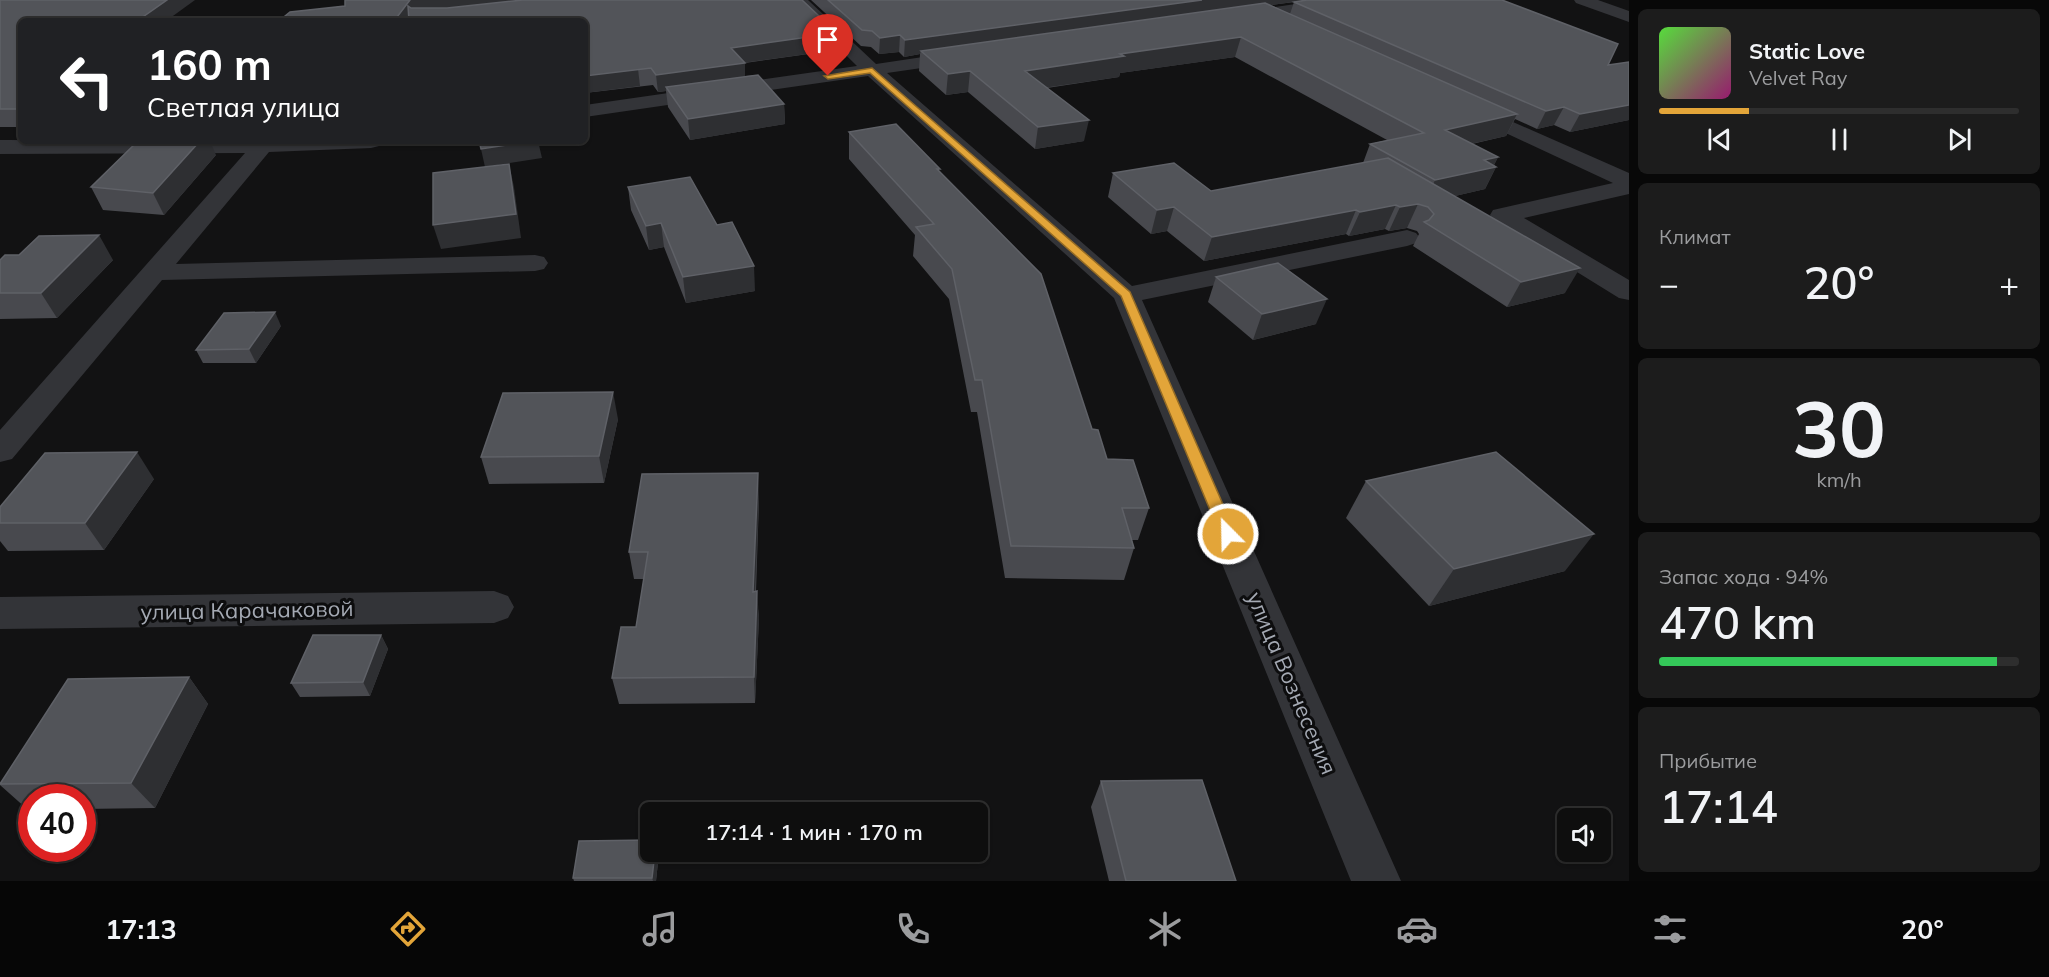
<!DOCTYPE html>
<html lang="ru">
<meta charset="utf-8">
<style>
body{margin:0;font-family:Mulish,sans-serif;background:#1c1c1c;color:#f1f3f6;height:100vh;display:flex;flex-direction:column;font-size:22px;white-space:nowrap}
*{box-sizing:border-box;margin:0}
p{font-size:20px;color:#9b9c9e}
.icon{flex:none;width:33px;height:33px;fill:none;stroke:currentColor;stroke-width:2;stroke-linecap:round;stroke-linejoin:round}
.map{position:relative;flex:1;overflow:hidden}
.drawer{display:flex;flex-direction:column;gap:9px;padding:9px;background:#080808;width:420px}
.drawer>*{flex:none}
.top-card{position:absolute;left:18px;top:18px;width:570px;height:126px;border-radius:9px;box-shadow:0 2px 4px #0004,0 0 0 2px #2e2e2e;background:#202124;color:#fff;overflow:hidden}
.fabs{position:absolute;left:1557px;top:808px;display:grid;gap:12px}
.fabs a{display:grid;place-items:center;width:54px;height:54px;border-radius:9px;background:#0e0e0e;box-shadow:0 2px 4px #0004,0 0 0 2px #2e2e2e;font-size:30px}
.speed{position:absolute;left:18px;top:784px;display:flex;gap:12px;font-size:30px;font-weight:700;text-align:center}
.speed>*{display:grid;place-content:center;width:78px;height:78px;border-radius:50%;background:#0e0e0e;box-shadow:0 2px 4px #0004,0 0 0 2px #2e2e2e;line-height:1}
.speed .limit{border:9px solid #d22;background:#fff;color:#111}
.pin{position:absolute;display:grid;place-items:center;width:51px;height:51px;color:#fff;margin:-62px -26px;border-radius:50% 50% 50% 0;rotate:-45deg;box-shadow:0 0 6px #0007}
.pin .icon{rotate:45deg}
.me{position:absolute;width:66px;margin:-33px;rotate:337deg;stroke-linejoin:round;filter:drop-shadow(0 0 4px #0008)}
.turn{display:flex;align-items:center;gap:21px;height:126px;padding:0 30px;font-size:27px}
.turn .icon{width:78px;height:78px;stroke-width:2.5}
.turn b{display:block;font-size:42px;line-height:51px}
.big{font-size:45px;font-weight:600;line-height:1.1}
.drawer .card{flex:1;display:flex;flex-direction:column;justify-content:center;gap:9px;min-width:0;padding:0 21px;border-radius:9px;background:#1c1c1c}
.drawer .dial{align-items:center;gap:0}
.dial b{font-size:78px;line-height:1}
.song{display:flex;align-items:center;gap:18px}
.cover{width:72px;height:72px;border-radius:9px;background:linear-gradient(135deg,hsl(110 70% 55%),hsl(320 70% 35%))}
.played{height:6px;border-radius:3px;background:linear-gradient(90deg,#e3a539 25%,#2e2e2e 25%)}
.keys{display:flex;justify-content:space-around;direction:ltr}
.heat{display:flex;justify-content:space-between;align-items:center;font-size:33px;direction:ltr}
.charge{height:9px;border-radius:4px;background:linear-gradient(90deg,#34c759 94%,#2e2e2e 0)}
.trip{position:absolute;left:640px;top:802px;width:348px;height:60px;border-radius:9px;background:#0e0e0e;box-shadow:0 2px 4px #0004,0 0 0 2px #2e2e2e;font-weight:600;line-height:60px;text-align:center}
.tabs{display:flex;height:96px;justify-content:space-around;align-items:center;background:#060606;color:#9b9c9e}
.tabs .icon{width:42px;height:42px}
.tabs .active{color:#e3a539}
.tabs b{font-size:27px;color:#f1f3f6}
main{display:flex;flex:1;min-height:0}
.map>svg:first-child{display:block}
</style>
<main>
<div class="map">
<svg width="1629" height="881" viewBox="0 0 1629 881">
<rect width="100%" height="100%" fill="#121213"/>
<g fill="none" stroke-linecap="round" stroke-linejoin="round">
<g fill="#333438" fill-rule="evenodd">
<path d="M790,0h18l68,64 87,-13 7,2 2,4 -2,4 -83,12 245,213 275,-56 9,3 4,5 -4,5 -9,3 -265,54 259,581h-50l-237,-583 -246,-222 -283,41v-12l272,-39z"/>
<path d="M1323,0h43l-8,5 -118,17 -6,-1 -3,-4 3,-4 6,-1z"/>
<path d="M1574,0h24l31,11v11l-53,-19z"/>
<path d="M1470,103l159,70v21l-105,24 105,62v20l-10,-2 -126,-78 -3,-5 3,-5 120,-27 -150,-70 -3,-4 3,-4z"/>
<path d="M0,140l382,1 -3,5 -8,2 -102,4 -93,112 359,-9 9,2 4,6 -4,6 -9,2 -373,9 -150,179 -12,3v-32l245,-277 -245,1z"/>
<path d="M494,591l14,5 6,11 -6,11 -14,5 -494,6v-32z"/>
</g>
</g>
<g fill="#48494e" fill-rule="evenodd">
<path d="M0,0l21,21v106h-21z"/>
<path d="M345,0h457l35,33v17l-92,13v13l13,-1 26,29 1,20 -95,16 -22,-33 -2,-16 -8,1 -5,-7 -68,8v-72h-306l11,-9 55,-6z"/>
<path d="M811,0h691l106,65 21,-3v58l-59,12 -16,-7 -17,4 -22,-10 -9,17 -34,8 26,13 -4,8 2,2 -11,22 -30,7 110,97 -58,14 -94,-61 6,-12 -2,-3 -10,-3 -18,3 -4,-2 -36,7 -3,-2 -142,27 -37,-30 -16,3 -43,-37 5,-24 98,18 152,-28 7,-19 17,-4 -152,-83 -115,16 -1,4 -72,11 37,53 -49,8 -67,-57 -22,3 -27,-24 1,-17 -16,3 -5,-5 -20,2 -8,-7 -10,-1zM1294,2l-4,12 -19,-9z"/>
<path d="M849,132l91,40 152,257 15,30 42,49 -11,32h-6l2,8 -10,32 -119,-2 -28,-166h-6l-22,-113 -36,-43 2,-21 -66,-76z"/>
<path d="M216,155l-52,60 -61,-5 -12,-23z"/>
<path d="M628,187l127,104 -69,12 -22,-56 -15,3 -18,-40z"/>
<path d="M0,260h113l-56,58 -57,1z"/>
<path d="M1216,277l100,47 -63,16 -45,-38z"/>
<path d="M281,326l-25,37h-53l-7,-13z"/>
<path d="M618,419l-14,64 -115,1 -8,-27z"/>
<path d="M154,479l-50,71 -96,1 -8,-10v-34z"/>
<path d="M1366,481l199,90 -136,35 -83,-88z"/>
<path d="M759,500l-3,91 3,27 -4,85 -136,1 -7,-26 24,-51 8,-48h-10l-5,-27z"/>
<path d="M381,635l7,14 -18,47 -70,1 -9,-14z"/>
<path d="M189,677l19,27 -53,104 -73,1v-11h-50v11h-5l-27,-24v-2z"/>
<path d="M1101,781l135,100h-127l-18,-74z"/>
<path d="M651,852h8v1l-3,28h-82l-1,-3z"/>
</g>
<g fill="#2e2f32">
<path d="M167,0h28l-29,21h-29z"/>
<path d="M410,0h123l-123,21h-16z"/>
<path d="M1202,0h105l-383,54 -3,-3 -1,3 -16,3 1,-17z"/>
<path d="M837,33v17l-95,13h3v17l-79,7v4l-8,1 -2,-17 75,-27z"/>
<path d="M900,35l-1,17 -20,2 1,-16z"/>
<path d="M1241,37l-6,20 -115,16 -1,4 -97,14 3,-20 95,-17z"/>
<path d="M638,69l2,17 -55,7v-17z"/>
<path d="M970,71l-2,21 -22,3 2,-21z"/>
<path d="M784,104l1,20 -95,16 -2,-21z"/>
<path d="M1629,105v15l-59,12 10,-18z"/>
<path d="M1564,107l-10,18 -17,4 9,-18z"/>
<path d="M1517,114l-11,22 -71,16 10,-22z"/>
<path d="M1089,120l-5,21 -49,8 3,-22z"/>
<path d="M200,141h10l6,14 -52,60 -11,-22z"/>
<path d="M532,141h6l4,17 -57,9 -4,-18z"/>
<path d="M1498,157l-5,10h3l-11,22 -60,14 10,-23 49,-20z"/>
<path d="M509,164l5,23 7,51 -80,11 -8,-24z"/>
<path d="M1418,204l-11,24 -18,3 11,-24z"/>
<path d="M1396,205l-11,24 -36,7 11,-24z"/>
<path d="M1174,207l-7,24 -16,3 6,-24z"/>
<path d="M1356,210l-10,24 -142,27 8,-24z"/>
<path d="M661,223l3,24 -15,3 -3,-24z"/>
<path d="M99,235l14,25 -56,58 -16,-25z"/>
<path d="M754,266l1,25 -69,12 -3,-26z"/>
<path d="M1580,268l-15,25 -58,14 14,-25z"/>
<path d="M1327,299l-11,25 -63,16 9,-26z"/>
<path d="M275,312l6,14 -25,37 -7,-14z"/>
<path d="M613,392l5,27 -14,64 -5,-27z"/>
<path d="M137,452l17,27 -50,71 -19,-27z"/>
<path d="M758,473l1,27 -5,118 -1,-26z"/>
<path d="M1594,534l-29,37 -136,35 25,-37z"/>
<path d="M757,591l2,27 -4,85 -1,-26z"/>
<path d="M381,635l7,14 -18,47 -7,-14z"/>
<path d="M189,677l19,27 -53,104 -24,-25z"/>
<path d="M655,852h4l-3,29h-3l-1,-3z"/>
</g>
<g fill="#525459" stroke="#5f6167" stroke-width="1.5">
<path d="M0,0h167l-30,21h-116v88h-21z"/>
<path d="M345,0h65l-16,21h-115l11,-9 55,-6z"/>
<path d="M523,0h279l35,33 -106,15 14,15 -89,12 -5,-7 -66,8v-55h-176l-1,-15 3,2h36z"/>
<path d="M828,0h374l-297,40 -5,-5 -20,3 -8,-7 -10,-1z"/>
<path d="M1307,0h195l116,44 -10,21 21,-3v43l-49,9 -16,-7 -18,4 -252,-109z"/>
<path d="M1265,3l252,111 -72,16 53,27 -14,3 12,7 -61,13 -65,-36 54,-11 -183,-96 -121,17 4,2 -99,15 64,49 -51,7 -68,-56 -22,3 -27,-23z"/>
<path d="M758,75l26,29 -96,15 -22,-32z"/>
<path d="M896,124l44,45h-3l104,105 51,155 6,1 9,29 26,1 16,48h-27l12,40 -123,-2 -29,-166h-7l-23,-111 -36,-42 18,-3 -85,-92z"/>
<path d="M138,141h62l-47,52 -62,-6z"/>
<path d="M479,141h53l-51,8z"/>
<path d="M1388,158l192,110 -59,14 -97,-60 5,-2 5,-6 -6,-7 -10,-3 -18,3 -4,-2 -36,7 -4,-2 -144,27 -38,-30 -17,3 -44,-37 61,-10 37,28z"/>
<path d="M509,164l7,50 -83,11v-52z"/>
<path d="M690,177l27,48 15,-3 22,44 -71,11 -22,-54 -15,3 -18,-39z"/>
<path d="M99,235l-58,58h-41v-33l5,-5h14l20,-19z"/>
<path d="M1278,263l49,36 -65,15 -46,-37z"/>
<path d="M275,312l-26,37 -53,1 28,-37z"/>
<path d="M613,392l-14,64 -118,1 22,-64z"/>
<path d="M137,452l-52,71h-85v-16l45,-54z"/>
<path d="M1496,452l98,82 -140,35 -88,-88z"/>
<path d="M758,473l-5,119 4,-1 -3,86 -142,1 9,-51h15l12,-75h-19l13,-78z"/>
<path d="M313,635h68l-18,47 -72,1z"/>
<path d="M189,677l-58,106 -131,1 68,-105z"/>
<path d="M1202,780l34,101h-110l-25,-100z"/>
<path d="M651,840v12h4l-3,26h-79l6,-37z"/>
</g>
<path fill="#e3a539" stroke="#946b25" stroke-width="1.5" d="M872,68l258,224 106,242 -3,4h-10l-3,-4 -99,-238 -251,-223 -42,6 -4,-3z"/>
<g text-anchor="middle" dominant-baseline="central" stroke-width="6" stroke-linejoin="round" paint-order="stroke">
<g font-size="22" fill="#a4a9b3" stroke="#0d0d0e">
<text transform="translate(247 610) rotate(-1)">улица Карачаковой</text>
<text transform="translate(1292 683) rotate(67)">улица Вознесения</text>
</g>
</g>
</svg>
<div class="fabs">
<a><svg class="icon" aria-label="sound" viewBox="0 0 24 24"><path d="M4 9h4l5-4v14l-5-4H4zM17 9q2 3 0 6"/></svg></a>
</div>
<div class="speed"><div class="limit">40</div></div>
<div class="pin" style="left:828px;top:76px;background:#d93025"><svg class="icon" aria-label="arrive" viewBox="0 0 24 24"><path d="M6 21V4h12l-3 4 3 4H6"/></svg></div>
<svg class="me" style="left:1228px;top:534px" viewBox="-20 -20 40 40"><circle r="17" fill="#e3a539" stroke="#fff" stroke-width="3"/><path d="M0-11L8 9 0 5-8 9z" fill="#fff"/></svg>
<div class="trip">17:14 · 1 мин · 170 m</div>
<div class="top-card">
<div class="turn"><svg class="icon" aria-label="left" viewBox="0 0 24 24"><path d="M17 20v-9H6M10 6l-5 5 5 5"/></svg><div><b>160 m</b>Светлая улица</div></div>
</div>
</div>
<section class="drawer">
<div class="card">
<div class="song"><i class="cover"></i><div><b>Static Love</b><p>Velvet Ray</p></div></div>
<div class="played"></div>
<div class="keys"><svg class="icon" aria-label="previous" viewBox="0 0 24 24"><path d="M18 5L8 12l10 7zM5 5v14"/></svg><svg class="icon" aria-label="pause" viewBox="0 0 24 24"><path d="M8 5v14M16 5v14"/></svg><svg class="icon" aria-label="next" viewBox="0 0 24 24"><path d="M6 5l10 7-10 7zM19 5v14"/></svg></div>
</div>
<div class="card"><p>Климат</p>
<div class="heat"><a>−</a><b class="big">20°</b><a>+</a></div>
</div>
<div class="card dial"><b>30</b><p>km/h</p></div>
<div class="card"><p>Запас хода · 94%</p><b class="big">470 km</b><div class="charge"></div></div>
<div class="card"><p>Прибытие</p><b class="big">17:14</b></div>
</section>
</main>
<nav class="tabs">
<b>17:13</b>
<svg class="icon active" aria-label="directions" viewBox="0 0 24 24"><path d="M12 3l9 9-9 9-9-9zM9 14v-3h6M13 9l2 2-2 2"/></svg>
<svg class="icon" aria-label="music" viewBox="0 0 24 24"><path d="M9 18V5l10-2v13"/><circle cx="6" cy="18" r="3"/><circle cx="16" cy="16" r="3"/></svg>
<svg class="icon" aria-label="phone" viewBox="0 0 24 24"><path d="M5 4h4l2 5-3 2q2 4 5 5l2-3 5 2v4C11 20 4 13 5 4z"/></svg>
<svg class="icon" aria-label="climate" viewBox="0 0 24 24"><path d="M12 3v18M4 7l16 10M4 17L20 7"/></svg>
<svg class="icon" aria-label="car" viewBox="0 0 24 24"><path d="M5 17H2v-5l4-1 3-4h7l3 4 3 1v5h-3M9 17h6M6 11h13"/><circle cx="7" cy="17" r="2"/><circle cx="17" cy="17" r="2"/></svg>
<svg class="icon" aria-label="filters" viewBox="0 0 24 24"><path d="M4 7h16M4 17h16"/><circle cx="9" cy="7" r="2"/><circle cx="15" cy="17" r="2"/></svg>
<b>20°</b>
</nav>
